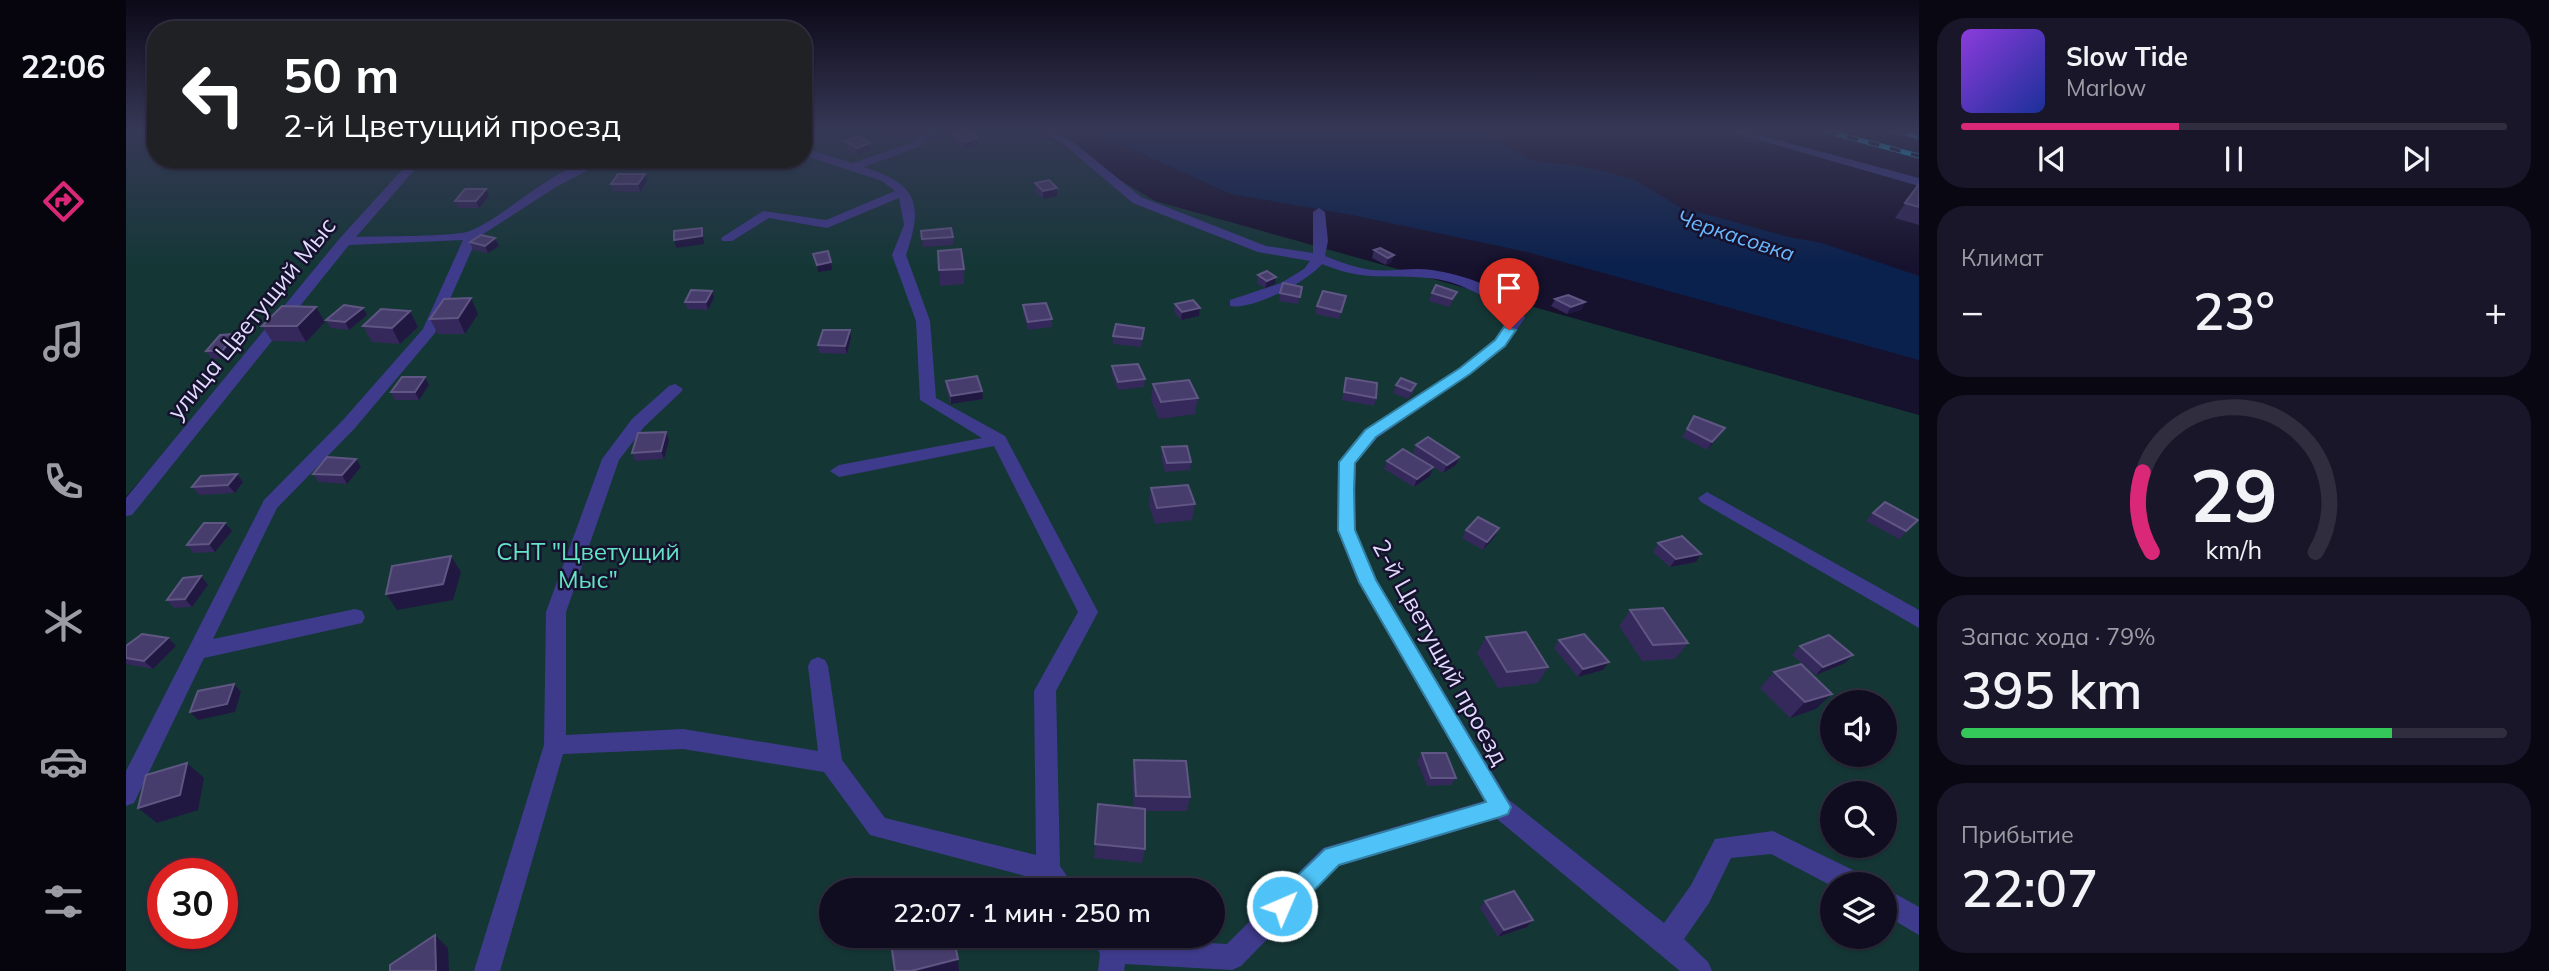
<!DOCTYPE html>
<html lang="ru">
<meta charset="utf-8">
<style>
body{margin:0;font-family:Mulish,sans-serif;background:#19162a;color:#f1f3f6;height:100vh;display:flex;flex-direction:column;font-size:26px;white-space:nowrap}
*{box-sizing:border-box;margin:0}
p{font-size:23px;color:#9c9ca5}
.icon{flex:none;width:38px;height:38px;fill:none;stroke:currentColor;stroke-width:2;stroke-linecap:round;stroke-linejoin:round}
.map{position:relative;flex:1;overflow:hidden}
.sheet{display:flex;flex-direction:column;gap:18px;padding:18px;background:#090712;width:630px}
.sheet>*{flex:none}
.top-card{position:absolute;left:21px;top:21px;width:665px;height:147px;border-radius:28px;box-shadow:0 2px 5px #0004,0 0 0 2px #302d3f;background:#202124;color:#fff;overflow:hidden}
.buttons{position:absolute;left:1694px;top:690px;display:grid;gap:14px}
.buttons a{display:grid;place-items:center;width:77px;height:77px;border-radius:50%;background:#100d21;box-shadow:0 2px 5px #0004,0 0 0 2px #302d3f;font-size:35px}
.speed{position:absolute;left:21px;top:858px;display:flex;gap:14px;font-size:35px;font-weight:700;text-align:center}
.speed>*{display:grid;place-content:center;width:91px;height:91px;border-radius:50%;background:#100d21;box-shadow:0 2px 5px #0004,0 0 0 2px #302d3f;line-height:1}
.speed .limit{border:10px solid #d22;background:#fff;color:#111}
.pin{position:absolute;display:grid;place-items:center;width:60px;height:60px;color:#fff;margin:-72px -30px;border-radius:50% 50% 50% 0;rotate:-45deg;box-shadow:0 0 7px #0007}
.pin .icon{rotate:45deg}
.me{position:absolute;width:77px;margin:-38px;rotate:45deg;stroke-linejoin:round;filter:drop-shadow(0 0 5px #0008)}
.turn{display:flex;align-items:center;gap:24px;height:147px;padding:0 21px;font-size:32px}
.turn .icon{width:91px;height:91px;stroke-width:2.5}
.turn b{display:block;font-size:49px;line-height:60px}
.big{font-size:52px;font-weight:600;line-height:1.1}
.sheet .card{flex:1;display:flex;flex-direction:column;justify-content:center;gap:10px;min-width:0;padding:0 24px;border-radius:28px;background:#19162a}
.sheet .dial{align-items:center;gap:0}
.dial svg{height:182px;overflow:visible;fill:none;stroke:#302d3f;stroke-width:7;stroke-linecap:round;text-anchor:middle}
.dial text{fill:#f1f3f6;stroke:none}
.song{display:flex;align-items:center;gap:21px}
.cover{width:84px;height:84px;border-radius:10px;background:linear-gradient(135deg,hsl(270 70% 55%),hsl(230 70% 35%))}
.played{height:7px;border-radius:4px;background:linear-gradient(90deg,#db2777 40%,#302d3f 40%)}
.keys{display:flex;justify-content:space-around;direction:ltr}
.heat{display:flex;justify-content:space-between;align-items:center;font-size:38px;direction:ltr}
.charge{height:10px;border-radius:5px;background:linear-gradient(90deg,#34c759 79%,#302d3f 0)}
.trip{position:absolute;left:693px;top:878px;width:406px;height:70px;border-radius:35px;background:#100d21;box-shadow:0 2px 5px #0004,0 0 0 2px #302d3f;font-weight:600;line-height:70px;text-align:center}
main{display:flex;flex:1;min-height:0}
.menu{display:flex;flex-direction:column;width:126px;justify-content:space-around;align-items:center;background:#06050d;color:#9c9ca5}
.menu .icon{width:49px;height:49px}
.menu .current{color:#db2777}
.menu b{font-size:32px;color:#f1f3f6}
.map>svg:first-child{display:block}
</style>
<main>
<nav class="menu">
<b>22:06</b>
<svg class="icon current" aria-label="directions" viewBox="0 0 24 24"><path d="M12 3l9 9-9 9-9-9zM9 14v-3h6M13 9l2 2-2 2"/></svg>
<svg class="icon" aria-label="music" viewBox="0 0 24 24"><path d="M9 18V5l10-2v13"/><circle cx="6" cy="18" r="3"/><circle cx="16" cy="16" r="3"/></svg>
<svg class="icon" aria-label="phone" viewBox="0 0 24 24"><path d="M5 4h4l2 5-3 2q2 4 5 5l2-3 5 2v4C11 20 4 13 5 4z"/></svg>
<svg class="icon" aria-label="climate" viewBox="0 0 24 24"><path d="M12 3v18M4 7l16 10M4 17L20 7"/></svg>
<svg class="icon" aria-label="car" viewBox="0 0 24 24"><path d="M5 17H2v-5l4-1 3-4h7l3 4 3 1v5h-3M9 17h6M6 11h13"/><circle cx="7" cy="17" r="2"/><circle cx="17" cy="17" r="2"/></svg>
<svg class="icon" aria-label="filters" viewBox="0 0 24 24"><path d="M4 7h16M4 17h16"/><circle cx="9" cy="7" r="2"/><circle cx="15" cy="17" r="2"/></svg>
</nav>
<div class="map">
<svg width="1793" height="971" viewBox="0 0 1793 971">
<rect width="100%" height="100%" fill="#16112c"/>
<path fill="#143736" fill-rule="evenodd" d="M0,131h30v28h647v-28h235l117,70 764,214v556h-1793v-461l32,-50 -32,37zM1706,702h53v52h-53zM1706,793h53v52h-53zM37,873h59v60h-59zM1706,884h53v52h-53zM705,891h382v45h-382z"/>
<path fill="#0a214d" d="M966,131h393l44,29 53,6 51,13 47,28 109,30 33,6 97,33v84l-392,-108 -175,-37 -121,-21z"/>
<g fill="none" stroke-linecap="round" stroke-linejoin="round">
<g fill="#3f3b8c" fill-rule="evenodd">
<path d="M802,131h12l-19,15 -57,21c53,17 60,36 42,88l24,66 6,77 69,38 93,176 -42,79 4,175 17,25h-28l-8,-11 -171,-45 -46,-63 -141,-23 -120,5 -63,217h-26l70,-226 2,-133 56,-153 30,-40 37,-33 6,-2 8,5 -2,3 -37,35 -25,33 -53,152v123l117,-6 135,22 -10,-85 3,-6 7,-3 7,3 3,6 14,94 43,58 151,37 -2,-164 44,-79 -84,-166 -155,31 -9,-6 9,-6 143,-27 -62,-38 -4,-79 -24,-66 12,-30 -5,-27 -72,30 -58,-10 -37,23h-10l-1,-3 42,-27 63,9 69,-29 -13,-10 -79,-26v-7l50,15 60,-21z"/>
<path d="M915,131h13l18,10 69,56 125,49 47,7v-41l6,-4 6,4 3,29 -3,15c15,6 31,12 47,14 20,2 40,-3 60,0 28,4 83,20 93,48l-20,28 -35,28 -93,64 -21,25 -1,67 22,50 131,219 156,124 27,-38 24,-46 58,-8 90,44 3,9 -34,2 -61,-32 -40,4 -22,45 -25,36 24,23 4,9h-32l-183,-152 -158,47 -98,100 -9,4 -107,-6 -1,7h-26l2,-17 -10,-18 137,8 96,-96 161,-47 -126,-219 -21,-52 1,-68 27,-32 95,-62 35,-28 16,-22 -2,-6c-25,-16 -50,-31 -80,-34 -42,-4 -64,4 -107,-14 -15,18 -69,46 -92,42v-6l51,-17 23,-14 6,-8 -52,-9 -125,-49 -69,-58z"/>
<path d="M1601,131h18l174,47v8z"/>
<path d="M286,159h12l-68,78c21,-1 99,0 114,-6 44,-19 88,-72 139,-72l-53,28 -79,51 -42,95 -80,95 -78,80 -64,131 142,-30 7,2 3,6 -3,6 -158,35 -70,145 -8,3v-35l138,-271 79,-80 80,-91 40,-89 -114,5 -217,270 -6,1v-18l214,-260z"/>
<path d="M1581,492l212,118v18l-218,-126 -3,-4z"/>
<path d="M1759,888l34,19v28l-34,-20z"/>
</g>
<g stroke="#08e4ff" stroke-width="5">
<g id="rail">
<path d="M1700,131l93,25"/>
<path d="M1770,131l23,6"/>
</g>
</g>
<use href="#rail" stroke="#16112c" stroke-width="3.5" stroke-dasharray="11" stroke-linecap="butt"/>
</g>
<g fill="#34295a">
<path d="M761,131h31v1l-15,8 -16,-6z"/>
<path d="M823,131l29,14 -15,4 -13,-11z"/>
<path d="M719,141l26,9 -14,5 -11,-7z"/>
<path d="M521,181l-7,11 -26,-1 -3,-7z"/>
<path d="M909,183l22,5v8l-14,3 -8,-8z"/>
<path d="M1793,184v41l-24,-7z"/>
<path d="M363,196l-10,12h-21l-3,-7z"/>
<path d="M795,231l32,6v8l-30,2z"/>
<path d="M369,238l4,8 -11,7 -15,-3 -3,-8z"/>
<path d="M1248,250l20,5 -3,7 -5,3 -14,-7z"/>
<path d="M812,251l26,18v15l-24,2z"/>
<path d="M1132,275l18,2 -1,7 -10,4 -8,-5z"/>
<path d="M1176,287l-4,17 -19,-3 1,-8z"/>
<path d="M1306,293l22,6 -5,8 -20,-6z"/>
<path d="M1220,296l-7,23 -24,-5 2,-8z"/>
<path d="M588,298l-6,12 -21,-1 -2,-7z"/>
<path d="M1429,299l30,3 -4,8 -14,4 -16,-8z"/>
<path d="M1049,304l25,4 -1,8 -18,4 -7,-8z"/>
<path d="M897,305l29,14v8l-24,3 -5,-17z"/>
<path d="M237,308l4,7 -18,15 -18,-2 -5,-8z"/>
<path d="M284,311l8,16 -18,17 -28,-2 -9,-16z"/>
<path d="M352,314l-13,20h-27l-8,-15z"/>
<path d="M199,322l-19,20 -34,-1 -10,-15z"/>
<path d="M110,334l6,8 -13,16 -17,1 -6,-8z"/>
<path d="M987,336h30l-2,11 -28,-3z"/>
<path d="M725,338l-4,16 -28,-1 -1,-8z"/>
<path d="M986,366l33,13 -1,8 -26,3 -6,-16z"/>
<path d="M299,377l4,8 -10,15h-24l-4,-8z"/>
<path d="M1220,378l30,20 -2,8 -32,-6z"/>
<path d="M820,381l36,10 1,8 -32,5 -5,-15z"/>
<path d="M1027,384l45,14 -3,16 -36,5 -8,-19z"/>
<path d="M1290,384l-3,8 -5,7 -15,-6 3,-8z"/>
<path d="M1568,416l31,12 -6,8 -12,14 -25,-13z"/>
<path d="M543,440l-5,19 -29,2 -3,-8z"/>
<path d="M1290,445l43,12 -3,8 -13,8 -30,-20z"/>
<path d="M1036,447l29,15 -1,8 -25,2 -4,-16z"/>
<path d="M1261,461l46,6 -3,9 -16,11 -30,-18z"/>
<path d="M235,467l-14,17 -28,-2 -6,-8z"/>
<path d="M111,474l6,8 -8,11 -36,2 -7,-8z"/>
<path d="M1025,488l44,16 -3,16 -37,4 -6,-19z"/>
<path d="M1747,513l45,7 -19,19 -33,-18z"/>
<path d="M1373,528l-4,8 -12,14 -21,-12 4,-8z"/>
<path d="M106,531l-17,21 -21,1 -7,-8z"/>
<path d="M1532,543l38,19 -26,5 -17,-15z"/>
<path d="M75,576l7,9 -16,22 -18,1 -7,-8z"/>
<path d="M1504,610l58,33 -13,16 -33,2 -23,-35z"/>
<path d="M1360,637l62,30 -10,16 -40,5 -21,-35z"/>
<path d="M1433,640l50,22 -6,8 -25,7 -24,-29z"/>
<path d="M0,646h50l-23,23 -27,-5z"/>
<path d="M1674,646l45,17 -29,12 -24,-20z"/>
<path d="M1648,672l42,37 -26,9 -30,-30z"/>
<path d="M1296,753l34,25 -5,7 -24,1 -10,-25z"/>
<path d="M1008,760l56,37 -3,14h-42v38l-3,14 -48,-5 4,-54 36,4 -2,-33z"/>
<path d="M1359,901l42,26 -29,10 -18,-29z"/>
</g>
<g fill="#201840">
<path d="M781,131h11v1l-15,8 -1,-7z"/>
<path d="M852,138v7l-15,4v-7z"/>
<path d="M744,143l1,7 -14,5v-7z"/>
<path d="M519,174l2,7 -7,11 -2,-8z"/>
<path d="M931,188v8l-14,3v-8z"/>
<path d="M360,189l3,7 -10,12 -3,-7z"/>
<path d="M576,228l2,16 -28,4 -2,-8z"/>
<path d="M369,238l4,8 -11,7 -3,-7z"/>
<path d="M1268,255l-3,7 -5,3 2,-7z"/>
<path d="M705,262l1,8 -14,2 -1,-7z"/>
<path d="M1150,277l-1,7 -10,4 2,-7z"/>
<path d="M586,291l2,7 -6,12 -2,-8z"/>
<path d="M345,298l7,16 -13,20 -7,-16z"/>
<path d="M1459,302l-4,8 -14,4 4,-7z"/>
<path d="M190,307l9,15 -19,20 -9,-16z"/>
<path d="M237,308l4,7 -18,15 -4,-8z"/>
<path d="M1074,308l-1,8 -18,4 1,-8z"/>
<path d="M284,311l8,16 -18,17 -8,-16z"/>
<path d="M724,330l1,8 -4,16 -2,-8z"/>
<path d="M110,334l6,8 -13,16 -6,-8z"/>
<path d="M299,377l4,8 -10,15 -4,-8z"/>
<path d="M856,391l1,8 -32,5v-8z"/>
<path d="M1599,428l-6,8 -12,14 5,-8z"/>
<path d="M540,432l3,8 -5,19 -3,-8z"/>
<path d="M1333,457l-3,8 -13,8 4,-8z"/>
<path d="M230,459l5,8 -14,17 -5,-9z"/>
<path d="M1307,467l-3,9 -16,11 3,-8z"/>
<path d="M111,474l6,8 -8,11 -7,-8z"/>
<path d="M99,523l7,8 -17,21 -6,-8z"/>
<path d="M1373,528l-4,8 -12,14 4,-8z"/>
<path d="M1575,554l-5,8 -26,5 6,-8z"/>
<path d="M325,556l10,16 -8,28 -56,10 -11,-16z"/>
<path d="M75,576l7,9 -16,22 -7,-8z"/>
<path d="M42,638l8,8 -23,23 -9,-8z"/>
<path d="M1727,655l-8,8 -29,12 7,-8z"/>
<path d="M1483,662l-6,8 -25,7 5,-8z"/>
<path d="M108,684l7,8 -6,20 -37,8 -8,-8z"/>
<path d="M1706,694l-16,15 -26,9 15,-16z"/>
<path d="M61,763l17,15 -6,32 -41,13 -19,-15z"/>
<path d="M1407,920l-6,7 -29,10 6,-7z"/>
<path d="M309,935l13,13 1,23h-13z"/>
<path d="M832,959l1,12h-48z"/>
</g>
<g fill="#473d6c" stroke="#5f5683" stroke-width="2">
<path d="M823,131h21l8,7 -15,4z"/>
<path d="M732,136l12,7 -13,5 -12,-7z"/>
<path d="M492,174h27l-7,10h-27z"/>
<path d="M923,180l8,8 -14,3 -8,-8z"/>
<path d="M1793,184v23l-14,-4z"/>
<path d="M339,189h21l-10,12h-21z"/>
<path d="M576,228v8l-28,4v-9z"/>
<path d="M825,228l2,9 -31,2 -1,-8z"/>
<path d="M355,235l14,3 -10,8 -15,-4z"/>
<path d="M1254,248l14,7 -6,3 -14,-8z"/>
<path d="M835,249l3,20 -25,1 -1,-19z"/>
<path d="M702,251l3,11 -14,3 -4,-11z"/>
<path d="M1141,271l9,6 -9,4 -9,-6z"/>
<path d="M1157,283l19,4 -2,10 -20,-4z"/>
<path d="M1310,285l21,7 -5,7 -20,-6z"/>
<path d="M565,290l21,1 -6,11h-21z"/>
<path d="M1197,291l23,5 -5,16 -24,-6z"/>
<path d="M1442,295l17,7 -14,5 -16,-8z"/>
<path d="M345,298l-13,20 -28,1 14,-20z"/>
<path d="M1067,300l7,8 -18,4 -7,-8z"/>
<path d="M920,303l6,16 -24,3 -5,-17z"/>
<path d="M218,305l19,3 -18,14 -19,-2z"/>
<path d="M156,306l34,1 -19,19h-35z"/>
<path d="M255,309l29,2 -18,17 -29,-2z"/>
<path d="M990,324l28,4 -2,11 -29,-3z"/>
<path d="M697,330h27l-5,16 -27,-1z"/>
<path d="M110,334l-13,16 -17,1 14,-16z"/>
<path d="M1012,364l7,15 -27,3 -6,-16z"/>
<path d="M851,376l5,15 -31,5 -5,-15z"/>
<path d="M276,377h23l-10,15h-24z"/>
<path d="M1220,378l31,5 -1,15 -32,-6z"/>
<path d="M1275,378l15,6 -5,7 -15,-6z"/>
<path d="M1063,380l9,18 -37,4 -8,-18z"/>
<path d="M1568,416l31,12 -13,14 -25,-13z"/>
<path d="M540,432l-5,19 -29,2 6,-20z"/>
<path d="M1302,437l31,20 -12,8 -31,-20z"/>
<path d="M1061,446l4,16 -24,1 -5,-16z"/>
<path d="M1277,449l30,18 -16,12 -30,-18z"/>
<path d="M201,457l29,2 -14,16 -29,-1z"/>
<path d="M111,474l-9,11 -36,2 9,-11z"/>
<path d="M1062,485l7,19 -38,4 -6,-20z"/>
<path d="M1759,502l33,18 -12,11 -33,-18z"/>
<path d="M1352,517l21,11 -12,14 -21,-12z"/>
<path d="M78,523h21l-16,21 -22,1z"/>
<path d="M1556,536l19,18 -25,5 -18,-16z"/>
<path d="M325,556l-8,28 -57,10 6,-28z"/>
<path d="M75,576l-16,23 -18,1 16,-22z"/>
<path d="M1537,608l25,35 -35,2 -23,-35z"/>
<path d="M1400,632l22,35 -41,5 -21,-35z"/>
<path d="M16,634l26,4 -24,23 -18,-3v-12z"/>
<path d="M1458,634l25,28 -26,7 -24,-29z"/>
<path d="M1703,635l24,20 -30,12 -23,-21z"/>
<path d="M1675,664l31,30 -27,8 -31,-30z"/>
<path d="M108,684l-7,20 -37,8 8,-21z"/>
<path d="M1296,753h24l10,25h-25z"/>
<path d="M1008,760l52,1 4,36 -54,-1z"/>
<path d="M61,763l-7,32 -42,13 8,-33z"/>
<path d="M972,804l47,5v40l-50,-5z"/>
<path d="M1388,891l19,29 -29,10 -19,-29z"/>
<path d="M309,935l1,36h-46v-6z"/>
<path d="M764,936h63l5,23 -47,12h-16z"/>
</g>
<linearGradient id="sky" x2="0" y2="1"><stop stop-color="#0c0918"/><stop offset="0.49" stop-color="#363856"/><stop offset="1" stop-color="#363856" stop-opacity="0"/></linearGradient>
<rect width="1793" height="267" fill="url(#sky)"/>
<path fill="#4fc3f7" stroke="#337fa1" stroke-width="2" d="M1378,327l12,3 -11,16 -35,28 -94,63 -21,26 -1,27 1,40 21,50 135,227 -3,7 -8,3 -161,48 -49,50 -8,3 -8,-3 -3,-9 3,-8 51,-49 161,-47 -127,-220 -21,-52 1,-68 26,-32 95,-62 35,-28z"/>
<g text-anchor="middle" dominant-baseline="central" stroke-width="5" stroke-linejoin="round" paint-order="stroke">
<g font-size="21" font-style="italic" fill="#6ab9ff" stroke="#16112c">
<text transform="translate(1610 235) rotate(18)">Черкасовка</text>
</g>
<g font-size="24" fill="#e1dcff" stroke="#16112c">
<text transform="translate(125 318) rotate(-51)">улица Цветущий Мыс</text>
<text transform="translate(1315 652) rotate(61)">2-й Цветущий проезд</text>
</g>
<g font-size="24" fill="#63e4c5" stroke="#16112c">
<text x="462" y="551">СНТ "Цветущий<tspan x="462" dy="28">Мыс"</tspan></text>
</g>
</g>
</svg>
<div class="buttons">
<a><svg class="icon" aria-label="sound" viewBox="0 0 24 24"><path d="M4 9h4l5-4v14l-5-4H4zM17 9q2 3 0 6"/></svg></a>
<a><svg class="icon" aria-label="search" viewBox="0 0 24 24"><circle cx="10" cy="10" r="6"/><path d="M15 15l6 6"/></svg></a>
<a><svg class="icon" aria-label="layers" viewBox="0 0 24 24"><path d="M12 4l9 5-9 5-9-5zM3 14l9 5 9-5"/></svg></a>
</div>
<div class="speed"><div class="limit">30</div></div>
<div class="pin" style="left:1383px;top:330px;background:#d93025"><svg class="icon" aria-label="arrive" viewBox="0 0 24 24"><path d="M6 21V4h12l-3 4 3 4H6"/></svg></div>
<svg class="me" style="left:1156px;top:906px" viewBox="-20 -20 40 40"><circle r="17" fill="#4fc3f7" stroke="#fff" stroke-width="3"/><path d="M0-11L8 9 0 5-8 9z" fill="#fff"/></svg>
<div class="trip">22:07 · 1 мин · 250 m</div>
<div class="top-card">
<div class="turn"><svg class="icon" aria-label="left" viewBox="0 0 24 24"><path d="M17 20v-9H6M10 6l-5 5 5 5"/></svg><div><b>50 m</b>2-й Цветущий проезд</div></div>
</div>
</div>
<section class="sheet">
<div class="card">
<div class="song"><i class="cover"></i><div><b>Slow Tide</b><p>Marlow</p></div></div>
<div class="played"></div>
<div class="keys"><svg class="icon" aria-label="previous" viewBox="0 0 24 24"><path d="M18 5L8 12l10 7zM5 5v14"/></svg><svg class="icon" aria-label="pause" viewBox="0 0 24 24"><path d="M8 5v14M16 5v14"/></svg><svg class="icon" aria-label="next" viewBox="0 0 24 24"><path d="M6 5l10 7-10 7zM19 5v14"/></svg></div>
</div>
<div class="card"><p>Климат</p>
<div class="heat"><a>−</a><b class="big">23°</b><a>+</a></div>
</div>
<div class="card dial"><svg viewBox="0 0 100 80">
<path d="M14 69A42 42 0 1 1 86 69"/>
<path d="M14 69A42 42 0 0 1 10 34" stroke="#db2777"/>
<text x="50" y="56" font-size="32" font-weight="700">29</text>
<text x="50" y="72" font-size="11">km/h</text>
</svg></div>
<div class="card"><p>Запас хода · 79%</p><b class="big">395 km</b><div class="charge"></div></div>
<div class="card"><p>Прибытие</p><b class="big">22:07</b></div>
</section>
</main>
